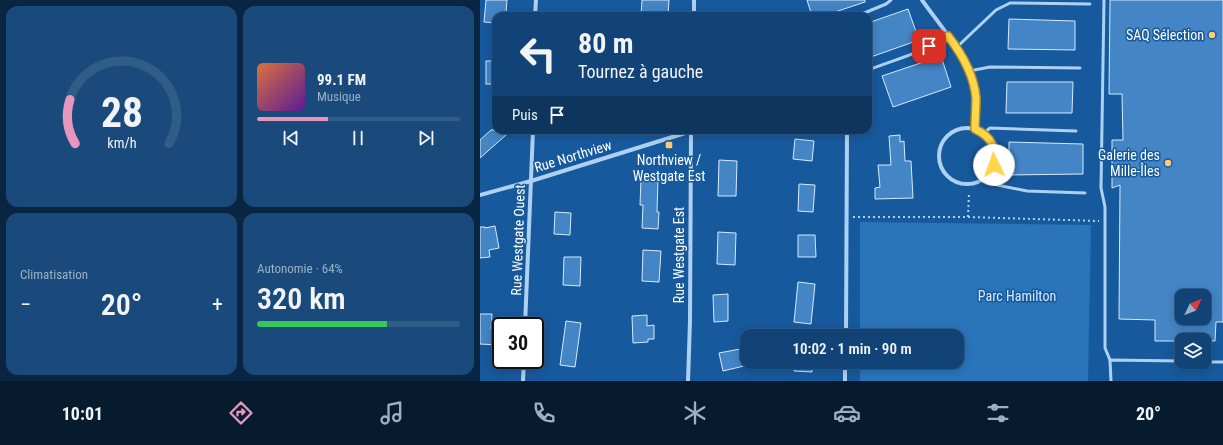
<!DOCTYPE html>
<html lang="fr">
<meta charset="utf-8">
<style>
body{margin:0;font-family:"Roboto Condensed",sans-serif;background:#1a4a7b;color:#f1f3f6;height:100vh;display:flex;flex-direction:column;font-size:15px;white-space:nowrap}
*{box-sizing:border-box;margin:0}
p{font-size:13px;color:#9cb0c5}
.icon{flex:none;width:22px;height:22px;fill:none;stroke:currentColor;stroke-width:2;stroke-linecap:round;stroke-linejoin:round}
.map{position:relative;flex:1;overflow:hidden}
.details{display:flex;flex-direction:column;gap:6px;padding:6px;background:#092541;width:480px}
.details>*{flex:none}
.hud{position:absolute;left:12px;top:12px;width:380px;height:122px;border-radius:12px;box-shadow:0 2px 10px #0003,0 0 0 1px #305c88;background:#114376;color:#f1f3f6;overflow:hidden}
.needle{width:26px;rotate:47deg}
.buttons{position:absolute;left:695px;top:289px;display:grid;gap:8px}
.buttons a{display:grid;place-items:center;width:36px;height:36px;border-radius:8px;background:#114376;box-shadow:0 2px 10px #0003,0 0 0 1px #305c88;font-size:20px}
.speed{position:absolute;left:12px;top:317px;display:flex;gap:8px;font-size:20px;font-weight:700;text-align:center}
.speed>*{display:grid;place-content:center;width:52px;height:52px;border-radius:50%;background:#114376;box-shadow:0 2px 10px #0003,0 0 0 1px #305c88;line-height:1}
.speed .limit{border:2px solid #111;border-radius:6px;background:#fff;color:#111}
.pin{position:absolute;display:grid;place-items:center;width:34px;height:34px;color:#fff;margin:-17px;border-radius:8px;box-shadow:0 2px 6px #0006}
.me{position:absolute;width:44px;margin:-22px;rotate:357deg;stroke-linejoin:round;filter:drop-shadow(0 0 3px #0008)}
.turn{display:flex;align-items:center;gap:14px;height:84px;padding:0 20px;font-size:18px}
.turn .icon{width:52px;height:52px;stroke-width:2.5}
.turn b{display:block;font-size:28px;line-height:34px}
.then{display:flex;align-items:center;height:38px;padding:0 20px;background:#0003;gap:8px;font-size:15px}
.big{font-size:30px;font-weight:600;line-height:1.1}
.details .widget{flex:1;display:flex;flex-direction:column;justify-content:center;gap:6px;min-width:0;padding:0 14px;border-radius:12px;background:#1a4a7b}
.details .dial{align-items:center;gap:0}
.dial svg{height:104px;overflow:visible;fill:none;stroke:#305c88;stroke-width:7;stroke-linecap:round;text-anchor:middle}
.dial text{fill:#f1f3f6;stroke:none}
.song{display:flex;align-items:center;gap:12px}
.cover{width:48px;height:48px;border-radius:6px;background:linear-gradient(135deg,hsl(20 70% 55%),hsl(270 70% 35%))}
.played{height:4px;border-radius:2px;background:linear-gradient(90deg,#e797bd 35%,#305c88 35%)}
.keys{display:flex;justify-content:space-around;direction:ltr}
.heat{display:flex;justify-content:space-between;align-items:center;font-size:22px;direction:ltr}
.charge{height:6px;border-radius:3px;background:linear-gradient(90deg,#34c759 64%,#305c88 0)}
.details .tiles{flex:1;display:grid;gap:6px;grid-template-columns:repeat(2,1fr)}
.trip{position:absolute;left:260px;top:329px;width:224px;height:40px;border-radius:12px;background:#114376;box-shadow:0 2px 10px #0003,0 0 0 1px #305c88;font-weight:600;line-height:40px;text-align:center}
.dock{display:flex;height:64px;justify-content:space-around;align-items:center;background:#071b2f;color:#9cb0c5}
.dock .icon{width:28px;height:28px}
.dock .active{color:#e797bd}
.dock b{font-size:18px;color:#f1f3f6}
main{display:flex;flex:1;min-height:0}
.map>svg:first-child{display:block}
</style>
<main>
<section class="details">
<div class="tiles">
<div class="widget dial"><svg viewBox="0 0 100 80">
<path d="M14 69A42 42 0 1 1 86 69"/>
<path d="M14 69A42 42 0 0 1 10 35" stroke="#e797bd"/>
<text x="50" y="56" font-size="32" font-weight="700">28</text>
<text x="50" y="72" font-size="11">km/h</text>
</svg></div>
<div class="widget">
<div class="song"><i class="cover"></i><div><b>99.1 FM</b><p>Musique</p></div></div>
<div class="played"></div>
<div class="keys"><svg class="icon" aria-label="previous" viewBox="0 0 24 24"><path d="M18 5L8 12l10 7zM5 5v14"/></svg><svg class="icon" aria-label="pause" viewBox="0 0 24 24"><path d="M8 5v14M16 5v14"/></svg><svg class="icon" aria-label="next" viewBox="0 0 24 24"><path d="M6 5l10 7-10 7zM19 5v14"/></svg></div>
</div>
<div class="widget"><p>Climatisation</p>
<div class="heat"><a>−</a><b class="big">20°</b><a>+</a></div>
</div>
<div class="widget"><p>Autonomie · 64%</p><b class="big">320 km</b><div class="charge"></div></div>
</div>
</section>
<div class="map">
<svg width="743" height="381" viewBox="0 0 743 381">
<rect width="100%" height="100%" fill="#17599d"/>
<path fill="#2a74ba" d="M380,222l231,3 -3,156h-228v-19h97v-26h-97z"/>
<g fill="#4485c5" stroke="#d6eafd" fill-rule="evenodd">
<path d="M6,0h21l-1,12h-3v4h-7v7l-12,-1z"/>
<path d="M162,0h27l-1,16h-27z"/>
<path d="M327,0h58v2l-42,14h-11z"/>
<path d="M630,0h113v322h-7l-1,19 -33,-1v1h-27v-21l-36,-1 1,-134 -8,3v-48h11l-1,-46h-13zM702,296h22v22h-22z"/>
<path d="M428,9l11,31 -51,18v-35z"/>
<path d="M529,19l66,2v29l-67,-1z"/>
<path d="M461,56l10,31 -58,20 -11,-31z"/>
<rect x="6" y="61" width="10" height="23"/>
<path d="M527,82h66l-1,31h-66z"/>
<path d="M11,130h10l5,5 -26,23v-18z"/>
<path d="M420,135v7l4,-1 1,20h6l2,37 -38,1v-11l5,-1 -2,-22h13l-2,-29z"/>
<path d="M315,139l19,2 -2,20 -19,-2z"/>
<path d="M529,142l74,2v30l-74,1z"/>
<path d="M239,160l18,1 -1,35h-18z"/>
<path d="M161,179l17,1 -1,32h2l-1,17 -16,-1 1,-23h-3z"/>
<path d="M319,184l16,1 -2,27 -15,-1z"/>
<path d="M75,212l16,1 -1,22 -16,-1z"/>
<path d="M15,226l4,22 -10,2 1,7 -10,1v-31h5v1z"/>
<path d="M238,232l18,1 -1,32 -18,-1z"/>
<path d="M318,235h17l1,22h-18z"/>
<path d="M163,250l18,1 -2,31 -17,-1z"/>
<path d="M84,257h17l-1,29 -17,-1z"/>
<path d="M318,282l17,2 -4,40 -17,-2z"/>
<path d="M248,294v27l-14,1 -1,-27z"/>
<path d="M0,314h12l-1,15h8l-1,16 -18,-1z"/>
<path d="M167,315v11l7,-1v14h-6v3l-15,1 -1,-27z"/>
<path d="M86,321l15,2 -6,44 -15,-2z"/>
<path d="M260,349l4,17 -21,5 -4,-18z"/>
<path d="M315,362h17v10l-18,-1z"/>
</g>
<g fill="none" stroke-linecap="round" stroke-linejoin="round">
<g stroke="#aed1f3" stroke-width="2" stroke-dasharray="2 3" stroke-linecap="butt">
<path d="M373,217h115l1,-24"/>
<path d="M488,217l131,4"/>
</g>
<g stroke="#aed1f3" stroke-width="3">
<path d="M624,0l-3,188 4,19v141l5,12"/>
<path d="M377,16l29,-12 5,-4"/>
<path d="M477,47l39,-37 14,-7 80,1"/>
<path d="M391,69c26,-10 54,-17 77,-33"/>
<path d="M489,71l21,-4 90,1"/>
<path d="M504,133l6,-5 86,3"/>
<path d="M503,178l14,7 30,6 58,2"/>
<path d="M724,362h19"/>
<path d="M631,381l-1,-21 72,1"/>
</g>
<g stroke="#aed1f3" stroke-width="4">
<path d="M442,0c22,31 47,57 53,95 2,11 1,23 0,34"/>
<path d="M55,16l1,-16"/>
<path d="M214,16v-16"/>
<circle cx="487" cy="156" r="28"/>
<path d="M0,195l51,-14 164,-51"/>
<path d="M45,326l8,-196"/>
<path d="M366,336l1,-206"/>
<path d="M43,381l1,-21"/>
<path d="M208,381l2,-60 1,-191"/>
<path d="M365,381v-19"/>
</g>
</g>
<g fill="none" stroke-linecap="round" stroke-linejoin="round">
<g stroke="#a68a30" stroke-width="10">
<path id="route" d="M449,46l10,-4 9,-6c14,18 26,38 28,62 0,10 -1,21 -1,31 17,8 21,18 19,36"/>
</g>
<use href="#route" stroke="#ffd54a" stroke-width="7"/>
</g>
<g fill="#ffcd6f" stroke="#17599d" stroke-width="1.5">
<circle cx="732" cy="35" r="4"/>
<rect x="185" y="141" width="8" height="8" rx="2"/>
<circle cx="688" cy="163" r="4"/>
</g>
<g text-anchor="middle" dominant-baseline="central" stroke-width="3" stroke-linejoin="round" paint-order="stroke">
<g font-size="14" fill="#fff" stroke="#17599d" text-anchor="end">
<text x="724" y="35">SAQ Sélection</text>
<text x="680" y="155">Galerie des<tspan x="680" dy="16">Mille-Îles</tspan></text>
<text x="189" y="160" text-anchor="middle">Northview /<tspan x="189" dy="16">Westgate Est</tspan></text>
</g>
<g font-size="14" fill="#fff" stroke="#17599d">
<text transform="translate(93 156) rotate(-17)">Rue Northview</text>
<text transform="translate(38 240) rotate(-88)">Rue Westgate Ouest</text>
<text transform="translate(199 255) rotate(-90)">Rue Westgate Est</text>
</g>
<g font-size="14" fill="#d6eafd" stroke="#17599d">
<text x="537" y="296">Parc Hamilton</text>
</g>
</g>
</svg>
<div class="buttons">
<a><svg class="needle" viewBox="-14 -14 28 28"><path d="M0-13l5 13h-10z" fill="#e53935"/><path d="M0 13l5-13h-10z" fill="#9cb0c5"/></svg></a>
<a><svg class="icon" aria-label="layers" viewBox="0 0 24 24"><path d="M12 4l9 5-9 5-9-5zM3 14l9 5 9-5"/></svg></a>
</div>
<div class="speed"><div class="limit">30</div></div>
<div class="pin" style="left:449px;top:46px;background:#d93025"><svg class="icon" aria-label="arrive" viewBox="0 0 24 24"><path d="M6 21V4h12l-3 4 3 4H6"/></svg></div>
<svg class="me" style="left:514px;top:165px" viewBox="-20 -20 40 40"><circle r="19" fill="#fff"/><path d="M0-13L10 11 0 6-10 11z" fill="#ffd54a"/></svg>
<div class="trip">10:02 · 1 min · 90 m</div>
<div class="hud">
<div class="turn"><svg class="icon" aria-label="left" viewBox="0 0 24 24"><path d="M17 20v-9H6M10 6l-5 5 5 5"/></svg><div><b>80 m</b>Tournez à gauche</div></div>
<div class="then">Puis<svg class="icon" aria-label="arrive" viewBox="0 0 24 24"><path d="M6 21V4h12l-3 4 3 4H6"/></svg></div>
</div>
</div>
</main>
<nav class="dock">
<b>10:01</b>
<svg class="icon active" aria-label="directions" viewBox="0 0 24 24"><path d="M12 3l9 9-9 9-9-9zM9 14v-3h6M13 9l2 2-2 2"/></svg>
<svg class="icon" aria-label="music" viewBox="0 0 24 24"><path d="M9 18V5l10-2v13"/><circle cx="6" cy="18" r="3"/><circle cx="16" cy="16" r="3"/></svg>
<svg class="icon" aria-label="phone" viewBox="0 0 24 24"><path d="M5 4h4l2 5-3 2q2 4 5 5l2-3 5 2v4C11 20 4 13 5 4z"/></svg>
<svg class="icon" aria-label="climate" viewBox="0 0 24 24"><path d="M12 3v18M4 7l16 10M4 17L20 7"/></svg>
<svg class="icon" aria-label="car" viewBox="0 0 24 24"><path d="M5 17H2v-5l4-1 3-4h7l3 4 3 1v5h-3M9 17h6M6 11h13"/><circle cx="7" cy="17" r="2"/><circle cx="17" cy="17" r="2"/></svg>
<svg class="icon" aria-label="filters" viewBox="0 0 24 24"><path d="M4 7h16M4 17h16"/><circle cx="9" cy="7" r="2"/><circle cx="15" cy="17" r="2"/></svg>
<b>20°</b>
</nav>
